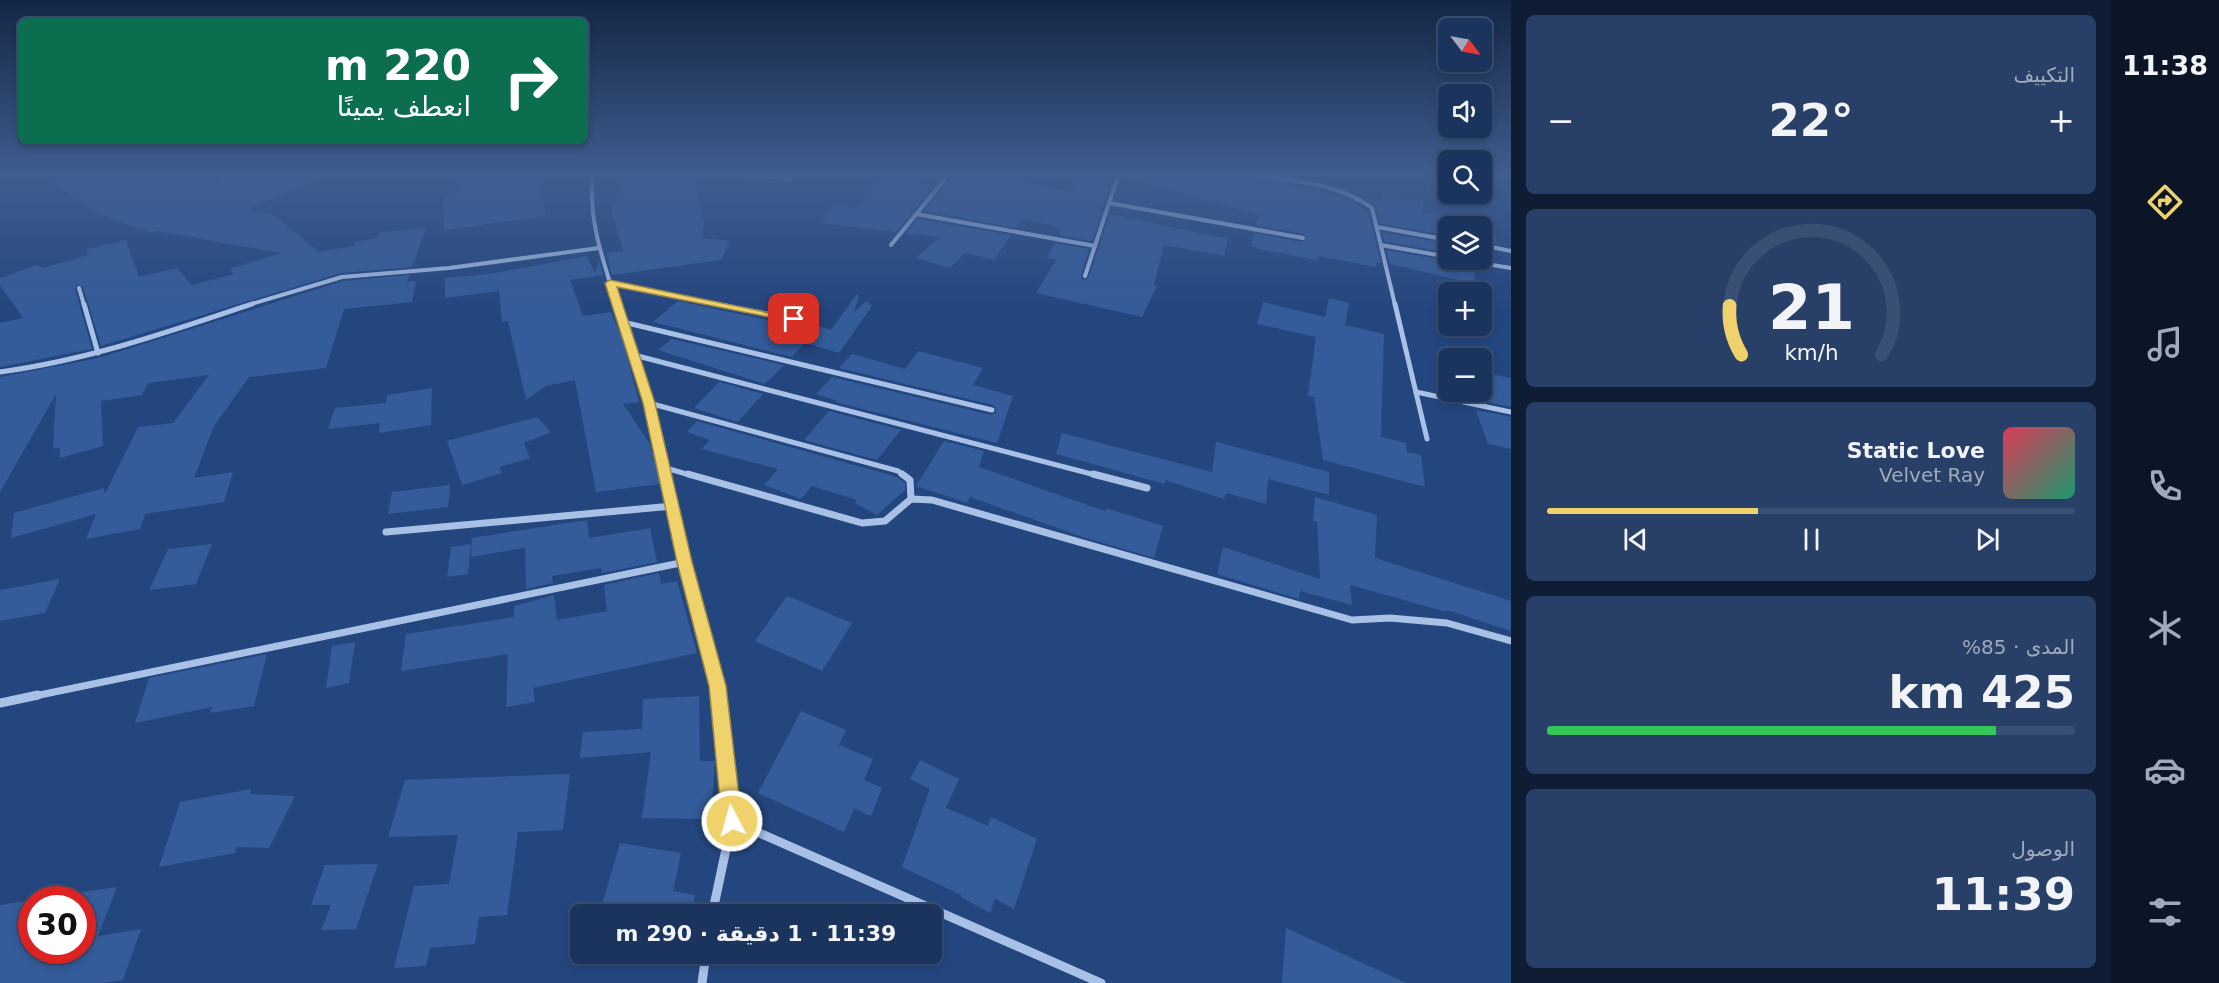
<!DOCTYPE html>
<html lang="ar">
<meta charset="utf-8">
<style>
body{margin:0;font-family:"DejaVu Sans","Noto Naskh Arabic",sans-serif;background:#283f67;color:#f1f3f6;direction:rtl;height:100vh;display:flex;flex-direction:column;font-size:22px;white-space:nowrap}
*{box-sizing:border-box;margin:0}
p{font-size:20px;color:#a0aabc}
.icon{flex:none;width:33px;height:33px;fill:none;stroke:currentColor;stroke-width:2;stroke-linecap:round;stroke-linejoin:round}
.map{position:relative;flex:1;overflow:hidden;direction:ltr}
.drawer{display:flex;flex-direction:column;gap:15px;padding:15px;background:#0f1d34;width:600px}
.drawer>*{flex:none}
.hud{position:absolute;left:18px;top:18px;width:570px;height:126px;border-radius:9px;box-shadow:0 3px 9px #0003,0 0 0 2px #394f73;direction:rtl;background:#0b6e4f;color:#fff;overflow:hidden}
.needle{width:39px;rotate:122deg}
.buttons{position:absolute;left:1438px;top:18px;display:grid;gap:12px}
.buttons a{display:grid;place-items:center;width:54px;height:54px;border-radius:9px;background:#1b345e;box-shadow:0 3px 9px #0003,0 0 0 2px #394f73;font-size:30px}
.speed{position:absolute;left:18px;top:886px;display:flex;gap:12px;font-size:30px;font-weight:700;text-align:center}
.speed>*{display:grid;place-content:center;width:78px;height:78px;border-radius:50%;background:#1b345e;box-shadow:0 3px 9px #0003,0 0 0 2px #394f73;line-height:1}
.speed .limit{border:9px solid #d22;background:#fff;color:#111}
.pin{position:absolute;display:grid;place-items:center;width:51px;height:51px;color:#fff;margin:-26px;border-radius:12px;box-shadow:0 3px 9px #0006}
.me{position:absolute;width:66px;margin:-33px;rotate:354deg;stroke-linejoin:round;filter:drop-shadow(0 0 4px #0008)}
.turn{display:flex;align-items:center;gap:21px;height:126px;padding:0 18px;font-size:27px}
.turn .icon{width:78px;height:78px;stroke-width:2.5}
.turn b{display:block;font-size:42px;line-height:51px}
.big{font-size:45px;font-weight:700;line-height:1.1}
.drawer .tile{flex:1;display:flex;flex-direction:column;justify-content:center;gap:9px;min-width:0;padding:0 21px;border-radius:9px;background:#283f67}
.drawer .dial{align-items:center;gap:0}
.dial svg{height:156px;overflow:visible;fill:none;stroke:#394f73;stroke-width:7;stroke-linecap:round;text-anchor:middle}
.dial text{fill:#f1f3f6;stroke:none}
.song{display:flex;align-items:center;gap:18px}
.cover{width:72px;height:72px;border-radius:9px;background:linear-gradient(135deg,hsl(350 70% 55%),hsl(160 70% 35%))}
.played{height:6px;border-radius:3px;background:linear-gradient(90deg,#f0d26d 40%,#394f73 40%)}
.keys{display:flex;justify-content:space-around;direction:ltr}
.heat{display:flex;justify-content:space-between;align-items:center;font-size:33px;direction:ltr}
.charge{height:9px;border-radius:4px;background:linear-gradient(90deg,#34c759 85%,#394f73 0)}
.trip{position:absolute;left:570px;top:904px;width:372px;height:60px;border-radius:9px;background:#1b345e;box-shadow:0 3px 9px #0003,0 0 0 2px #394f73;font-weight:700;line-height:60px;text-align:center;direction:rtl}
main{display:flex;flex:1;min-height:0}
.menu{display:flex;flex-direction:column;width:108px;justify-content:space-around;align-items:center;background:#0b1526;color:#a0aabc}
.menu .icon{width:42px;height:42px}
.menu .selected{color:#f0d26d}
.menu b{font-size:27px;color:#f1f3f6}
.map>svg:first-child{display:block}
</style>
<main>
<nav class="menu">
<b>11:38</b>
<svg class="icon selected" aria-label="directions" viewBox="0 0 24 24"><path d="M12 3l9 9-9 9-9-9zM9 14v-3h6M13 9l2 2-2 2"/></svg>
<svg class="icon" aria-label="music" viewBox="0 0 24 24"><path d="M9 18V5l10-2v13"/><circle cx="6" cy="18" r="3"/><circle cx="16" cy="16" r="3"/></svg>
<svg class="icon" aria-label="phone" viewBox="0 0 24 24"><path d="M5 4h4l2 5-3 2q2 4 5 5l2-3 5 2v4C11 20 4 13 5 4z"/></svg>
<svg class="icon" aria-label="climate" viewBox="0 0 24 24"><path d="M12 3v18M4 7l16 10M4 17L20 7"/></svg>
<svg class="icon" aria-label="car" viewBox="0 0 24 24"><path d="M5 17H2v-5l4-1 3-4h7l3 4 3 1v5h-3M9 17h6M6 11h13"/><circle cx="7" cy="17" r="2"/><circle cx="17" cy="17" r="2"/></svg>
<svg class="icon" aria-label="filters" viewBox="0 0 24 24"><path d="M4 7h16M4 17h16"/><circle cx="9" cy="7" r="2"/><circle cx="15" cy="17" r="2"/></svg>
</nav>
<section class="drawer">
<div class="tile"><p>التكييف</p>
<div class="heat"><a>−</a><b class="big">22°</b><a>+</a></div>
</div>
<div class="tile dial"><svg viewBox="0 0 100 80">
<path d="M14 69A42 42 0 1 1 86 69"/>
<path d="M14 69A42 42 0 0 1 8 44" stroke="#f0d26d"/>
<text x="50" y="56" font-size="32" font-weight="700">21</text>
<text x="50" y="72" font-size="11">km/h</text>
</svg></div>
<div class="tile">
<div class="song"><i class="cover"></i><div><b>Static Love</b><p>Velvet Ray</p></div></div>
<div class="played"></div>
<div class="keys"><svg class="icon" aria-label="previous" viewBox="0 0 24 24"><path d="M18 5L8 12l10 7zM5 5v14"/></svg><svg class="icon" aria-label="pause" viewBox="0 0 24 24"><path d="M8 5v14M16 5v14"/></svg><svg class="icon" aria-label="next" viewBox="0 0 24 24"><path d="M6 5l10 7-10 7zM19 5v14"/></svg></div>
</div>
<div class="tile"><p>المدى · 85%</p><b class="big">425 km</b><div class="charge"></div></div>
<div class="tile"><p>الوصول</p><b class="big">11:39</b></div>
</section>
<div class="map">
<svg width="1511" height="983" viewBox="0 0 1511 983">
<rect width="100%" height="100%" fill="#24467e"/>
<g fill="#345c9a">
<path d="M81,173h144l-7,7 4,5 14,-12h99l-88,37 25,4 47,38 36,-6 -1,-4 25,-4 1,-6 46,-4 -14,39 -71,6 -240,73 -18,-59 -6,-3 -2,5 17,60 -92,18v-44l23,-5 -23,-33v-7l37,-13 6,3 45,-13 -1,-6 39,-9 13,37 38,-9 15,17 42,-11 -5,-5 52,-16 -124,-22 -5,2 -53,-19 -47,-33z"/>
<path d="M460,173h77l9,43 -102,14 -1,-33 4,-1 1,-3 11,-1z"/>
<path d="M630,173h63l11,50 -2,15 28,3 -9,19 -109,15 -6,-22 17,-2 -11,-39 9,-33h6z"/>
<path d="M955,173h21l97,19 2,-19h40l-9,27 -8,11 4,1 -10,29 -33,-6 3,-7 -40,-9 -6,9 -92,-17z"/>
<path d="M1128,173h102l111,23 27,15 13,52 -5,-1v5l-58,-11 -1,4 -55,-10 -11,-4 3,-13 48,9 5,-5 -3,-3 -48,-9 3,-10 -132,-36z"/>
<path d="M883,177l51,9 -38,46 -74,-9 10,-18 24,3z"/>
<path d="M1382,194l41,8v11l71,13 3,18 -15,-3v-15h-33v10l-69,-13 -4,-17 -13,-8 19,3z"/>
<path d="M1110,214l118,25 -4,17 -60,-11 -10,40 3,1 -15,31 -106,-24 20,-33 -9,-2 8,-15 34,6 -8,27 2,4 5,-1z"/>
<path d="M918,219l93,16 -17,25 -29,-7 -15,15 -34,-10 24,-21 -34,-4z"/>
<path d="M1382,232l67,12v9l-65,-12z"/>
<path d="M1386,250l62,11 10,-1 3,4 12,2 3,18 -86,-20z"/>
<path d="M587,256l8,18 4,-14 4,15 -33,5 13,36 28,-4 12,28 16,62 -16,2 27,40 2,9 2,-3 7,34 -65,8 -21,-112 -29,6 -20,14 -18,-79 -6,1 -3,-31 -54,7v-20l44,-4z"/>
<path d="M409,275l-2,7 9,-1 -4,21 -68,7 -18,59 -77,9 -35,49 -20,52 39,-6 -9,30 -79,12 -5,15 -54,10 10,-25 -85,24 3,-25 90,-25 1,6 33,-67 35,-4 36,-48 -61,8 -6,12 -41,6 2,45 -43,12v-10l-7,1 3,-55 -56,98v-115l99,-19 244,-77z"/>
<path d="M857,294l2,2 -5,16 13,-11 5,5 -33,47 -34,-10 -13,14 -139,-35 25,-21 123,26 4,-5 26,8z"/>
<path d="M1329,298l20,5 -4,22 39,9 -3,103 25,6 1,9 14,3 4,32 -102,-27 -9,-63 -6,-1 8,-59 -59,-13 6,-22 62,15z"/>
<path d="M672,339l112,26 -19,19 -107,-34z"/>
<path d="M918,351l65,17 -10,17 40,11 -16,47 -162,-41 2,-1 -21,-7 16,-17 159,38 5,-2v-5l-3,-3 -154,-37 13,-14 53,15z"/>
<path d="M1482,372l29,6v29l-33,-7 -3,-8h7z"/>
<path d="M719,382l44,12 -25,28 -44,-14z"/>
<path d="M432,388l-1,37 -52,8 1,-10 -52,6 7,-21 51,-5 1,-8z"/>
<path d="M1476,410l35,7v32l-23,-5z"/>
<path d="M829,411l72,19 -24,30 -73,-20z"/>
<path d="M537,417l14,15 -27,11 6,15 -31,9 3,6 -40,12 -15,-44z"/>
<path d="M697,421l200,56 8,6v7l-28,25 -22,-12 2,-3 -45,-14 -11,13 -37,-14 14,-16 -77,-20 9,-9 -23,-8z"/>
<path d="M1062,433l150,39 4,-30 113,30v23l-61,-16 -2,25 -40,-11 -2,6 -59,-19v4l-109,-30z"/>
<path d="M944,441l40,10 -5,16 126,44 1,-3 57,18 -9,32 -71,-21 -113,-40 -3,6 -51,-17z"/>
<path d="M450,485l-2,22 -60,7 4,-22z"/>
<path d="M1315,497l62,18 -2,43 136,43v30l-64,-21v2l-97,-27 2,20 -52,-14 -1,8 -82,-25 6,-27 97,32 -3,-57 -4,-1z"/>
<path d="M587,520l2,18 61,-10 7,34 -55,11 -1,-5 -49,8 1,7 -27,6 -1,-41 -54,9 1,-19z"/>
<path d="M212,544l-16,40 -47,6 19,-41z"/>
<path d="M471,544l-3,30 -21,3 4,-30z"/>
<path d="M659,573l2,11 16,-3 20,72 -164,35 2,14 -29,5 2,-53 -107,17 5,-37 108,-17v-11l40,-11 3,25 50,-9 -3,-26z"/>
<path d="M60,579l-15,34 -45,8v-31z"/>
<path d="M787,596l65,27 -30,48 -67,-30z"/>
<path d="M355,642l-6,41 -23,5 6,-42z"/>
<path d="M267,654l-13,52 -44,7 2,-6 -77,16 14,-45z"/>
<path d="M699,696l1,65h15l-4,58 -69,-1 9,-66 -71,6 3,-26 59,-3 1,-30z"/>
<path d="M801,711l45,19 -7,15 34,14 -9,21 18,8 -11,28 -17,-7 -10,23 -86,-39z"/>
<path d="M920,760l39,19 -13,29 42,18 3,-9 46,22 -23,70 -19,-10 -5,14 -29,-16v-2l-59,-28 28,-78 -20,-10z"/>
<path d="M570,774l-7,56 -45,2 -11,83 -28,2 -4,27 -45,4 -4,18 -32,2 20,-82 35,-2 9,-49 -70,2 17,-57z"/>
<path d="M251,789l-1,5 45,2 -26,52 -33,-1 -1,6 -76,14 21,-65z"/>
<path d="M620,843l61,10 -8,38 22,4 -4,20h-92z"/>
<path d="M378,864l-22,65 -35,1 10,-25h-20l14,-40z"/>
<path d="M117,887l-19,49 43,-7 -18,51 -21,3h-102v-78l32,-5v51h50v-59z"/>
<path d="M1286,928l120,55h-124z"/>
</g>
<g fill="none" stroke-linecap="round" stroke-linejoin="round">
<g stroke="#a9c1e6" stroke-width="4">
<path d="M593,173c-6,45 11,90 24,132"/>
<path d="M729,173l61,6"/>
<path d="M1240,173c42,7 97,8 132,35l23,97"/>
<path d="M222,181l10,-8"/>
<path d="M1109,203l194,35"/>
<path d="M916,214l179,32"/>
<path d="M1377,227l72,13"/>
<path d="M891,245l59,-72"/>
<path d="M1381,245l68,12"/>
<path d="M1482,245l29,6"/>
<path d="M1462,260l49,8"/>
<path d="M1085,276l34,-103"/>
<path d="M610,283l113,22"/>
<path d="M79,288l5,17"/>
<path d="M248,305l94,-28 107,-9 150,-20"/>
</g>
<g stroke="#a9c1e6" stroke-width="5">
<path d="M84,304l14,49"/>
<path d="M617,304l32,99 16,73"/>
<path d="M715,304l79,15"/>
<path d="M1395,304l32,135"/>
<path d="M623,322l369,88"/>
<path d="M634,355l465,121"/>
<path d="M0,372c88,-12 169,-40 252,-68"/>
<path d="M1416,392l95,20"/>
<path d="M649,403l249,68 6,5"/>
<path d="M666,468l27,8"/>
</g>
<g stroke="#a9c1e6" stroke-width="7">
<path d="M665,474l53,223"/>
<path d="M688,474l174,49 23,-2 26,-22 21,1 420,120 38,-2 57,5 64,18"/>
<path d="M902,474l8,6 1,19"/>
<path d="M1093,474l54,14"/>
<path d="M386,532l287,-26"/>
<path d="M30,697l655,-135"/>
</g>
<g stroke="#a9c1e6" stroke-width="9">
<path d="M0,703l38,-8"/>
<path d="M732,821l369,162"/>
<path d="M712,915l20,-94 -14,-126"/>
<path d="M702,983l4,-29"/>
</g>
</g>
<linearGradient id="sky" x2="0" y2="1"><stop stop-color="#142645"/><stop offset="0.56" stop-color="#3f5d8f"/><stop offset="1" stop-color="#3f5d8f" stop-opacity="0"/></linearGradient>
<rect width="1511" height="311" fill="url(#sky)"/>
<path fill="#f0d26d" stroke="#9c8847" stroke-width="1.5" d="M610,280l189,39 -5,3 -177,-35 38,116 37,159 34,124 16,135 -3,7 -7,2 -7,-2 -3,-7 -13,-135 -32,-124 -34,-159 -38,-120z"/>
</svg>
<div class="buttons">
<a><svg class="needle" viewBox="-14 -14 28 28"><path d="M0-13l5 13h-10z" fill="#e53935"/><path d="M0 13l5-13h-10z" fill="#a0aabc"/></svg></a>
<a><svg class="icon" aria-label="sound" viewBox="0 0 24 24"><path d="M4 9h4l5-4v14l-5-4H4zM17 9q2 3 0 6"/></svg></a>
<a><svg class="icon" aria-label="search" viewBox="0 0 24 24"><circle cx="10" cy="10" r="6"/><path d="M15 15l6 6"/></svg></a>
<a><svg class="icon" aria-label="layers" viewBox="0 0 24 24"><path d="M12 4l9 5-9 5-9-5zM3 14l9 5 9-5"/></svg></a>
<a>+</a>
<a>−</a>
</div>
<div class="speed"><div class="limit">30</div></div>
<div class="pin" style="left:794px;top:319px;background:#d93025"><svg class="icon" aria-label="arrive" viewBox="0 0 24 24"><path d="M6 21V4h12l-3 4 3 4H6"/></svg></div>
<svg class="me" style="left:732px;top:821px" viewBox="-20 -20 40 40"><circle r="17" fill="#f0d26d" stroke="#fff" stroke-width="3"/><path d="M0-11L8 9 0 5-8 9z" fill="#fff"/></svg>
<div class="trip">11:39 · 1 دقيقة · 290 m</div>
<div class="hud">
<div class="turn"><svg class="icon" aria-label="right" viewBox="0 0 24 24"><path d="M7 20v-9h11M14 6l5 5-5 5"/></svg><div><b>220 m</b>انعطف يمينًا</div></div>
</div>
</div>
</main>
